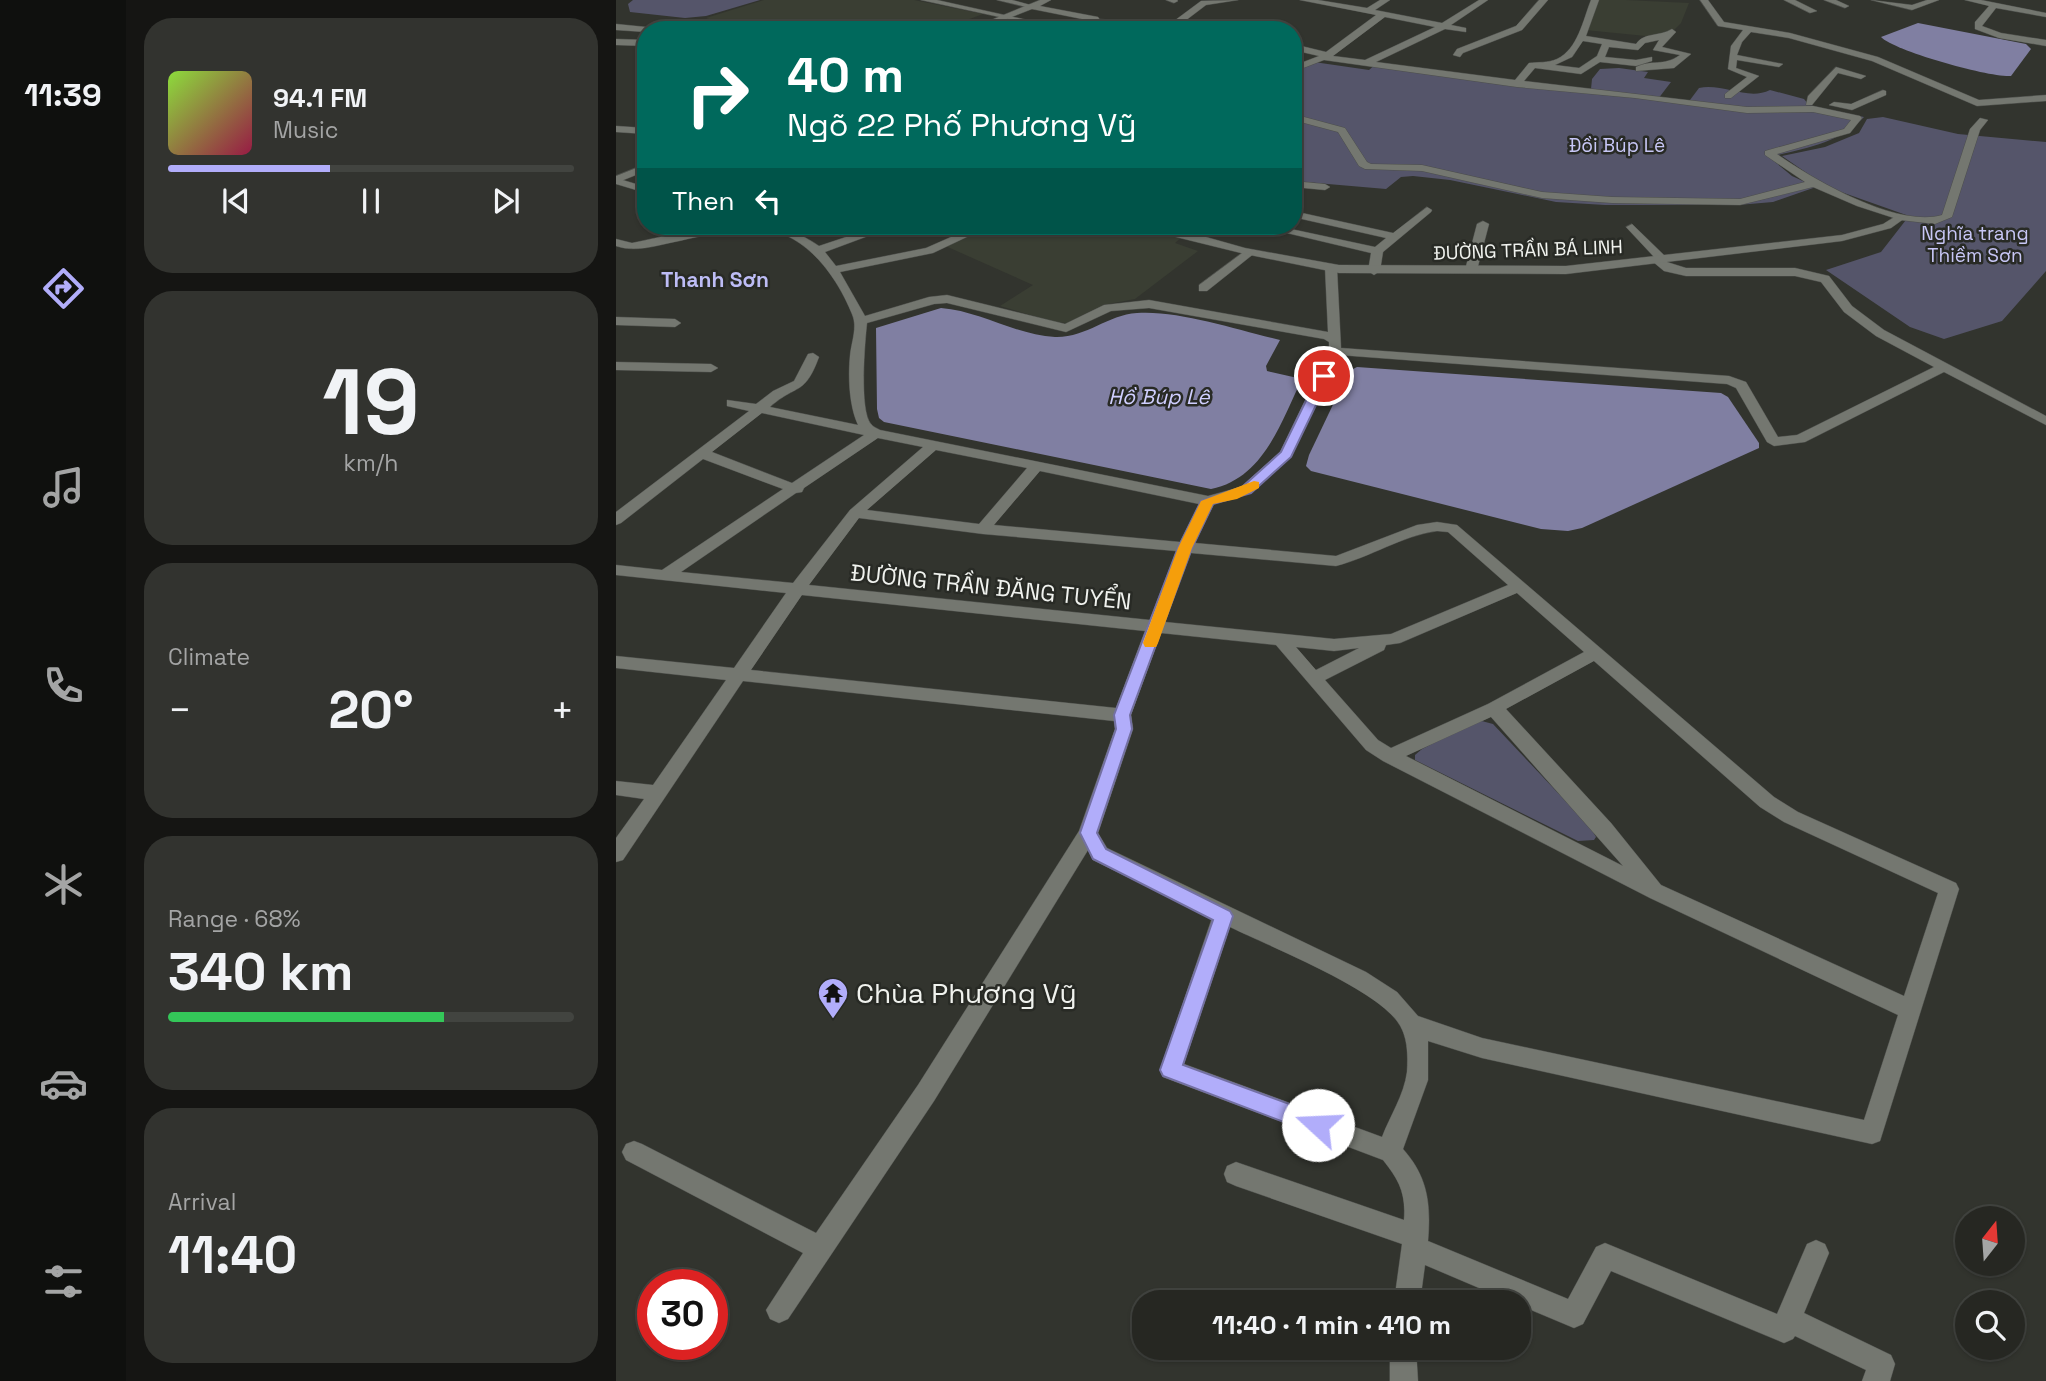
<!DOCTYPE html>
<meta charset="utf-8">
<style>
body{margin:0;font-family:"Space Grotesk",sans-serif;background:#32332f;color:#f1f3f6;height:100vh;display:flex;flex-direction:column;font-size:26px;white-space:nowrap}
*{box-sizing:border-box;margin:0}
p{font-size:23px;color:#a4a5a5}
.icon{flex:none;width:38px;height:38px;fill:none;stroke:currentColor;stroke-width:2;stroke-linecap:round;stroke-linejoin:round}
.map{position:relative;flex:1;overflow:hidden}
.panel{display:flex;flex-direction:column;gap:18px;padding:18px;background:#151513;width:490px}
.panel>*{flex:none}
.top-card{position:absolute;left:21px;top:21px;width:665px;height:214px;border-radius:28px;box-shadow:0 2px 5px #0004,0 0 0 2px #424440;background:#00695c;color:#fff;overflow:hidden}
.needle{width:46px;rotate:17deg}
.tools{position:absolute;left:1339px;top:1206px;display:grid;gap:14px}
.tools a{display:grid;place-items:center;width:70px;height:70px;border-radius:50%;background:#262722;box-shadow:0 2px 5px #0004,0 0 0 2px #424440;font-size:35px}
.speed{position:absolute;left:21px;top:1269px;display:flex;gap:14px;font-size:35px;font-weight:700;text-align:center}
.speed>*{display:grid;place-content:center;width:91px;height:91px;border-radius:50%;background:#262722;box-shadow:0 2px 5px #0004,0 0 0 2px #424440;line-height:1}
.speed .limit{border:10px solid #d22;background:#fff;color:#111}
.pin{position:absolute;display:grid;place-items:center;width:60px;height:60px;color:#fff;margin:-30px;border:4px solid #fff;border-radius:50%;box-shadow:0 2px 7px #0007}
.me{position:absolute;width:77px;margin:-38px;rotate:290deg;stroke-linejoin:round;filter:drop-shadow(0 0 5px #0008)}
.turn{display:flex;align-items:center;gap:24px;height:147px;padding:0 35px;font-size:32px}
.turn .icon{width:91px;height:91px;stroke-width:2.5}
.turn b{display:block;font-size:49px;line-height:60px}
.then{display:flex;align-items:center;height:66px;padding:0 35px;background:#0003;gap:14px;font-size:26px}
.big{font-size:52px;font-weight:600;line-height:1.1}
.panel .tile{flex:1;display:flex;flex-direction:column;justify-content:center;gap:10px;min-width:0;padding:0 24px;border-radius:28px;background:#32332f}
.panel .dial{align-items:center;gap:0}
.dial b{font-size:91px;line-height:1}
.song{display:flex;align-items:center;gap:21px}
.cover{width:84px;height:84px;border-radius:10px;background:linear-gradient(135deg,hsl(90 70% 55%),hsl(340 70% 35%))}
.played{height:7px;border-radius:4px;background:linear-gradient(90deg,#b1adfa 40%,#424440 40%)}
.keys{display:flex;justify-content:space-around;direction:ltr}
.heat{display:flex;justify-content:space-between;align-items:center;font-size:38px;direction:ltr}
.charge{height:10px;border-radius:5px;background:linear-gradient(90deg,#34c759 68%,#424440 0)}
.trip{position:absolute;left:516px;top:1290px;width:399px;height:70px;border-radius:28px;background:#262722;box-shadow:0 2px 5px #0004,0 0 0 2px #424440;font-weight:600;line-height:70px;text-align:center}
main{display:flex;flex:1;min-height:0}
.tab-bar{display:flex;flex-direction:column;width:126px;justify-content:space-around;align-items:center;background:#0f100e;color:#a4a5a5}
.tab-bar .icon{width:49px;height:49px}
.tab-bar .selected{color:#b1adfa}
.tab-bar b{font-size:32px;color:#f1f3f6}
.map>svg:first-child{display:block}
</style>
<main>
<nav class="tab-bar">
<b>11:39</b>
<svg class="icon selected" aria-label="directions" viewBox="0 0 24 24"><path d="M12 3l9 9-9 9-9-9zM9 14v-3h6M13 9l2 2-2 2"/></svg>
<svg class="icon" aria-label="music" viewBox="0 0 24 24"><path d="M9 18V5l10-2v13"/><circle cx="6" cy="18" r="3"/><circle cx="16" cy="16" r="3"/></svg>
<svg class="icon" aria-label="phone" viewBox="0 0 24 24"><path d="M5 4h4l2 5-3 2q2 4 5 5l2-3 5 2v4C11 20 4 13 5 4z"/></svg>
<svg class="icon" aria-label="climate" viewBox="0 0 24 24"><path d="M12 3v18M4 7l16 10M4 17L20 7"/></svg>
<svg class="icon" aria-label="car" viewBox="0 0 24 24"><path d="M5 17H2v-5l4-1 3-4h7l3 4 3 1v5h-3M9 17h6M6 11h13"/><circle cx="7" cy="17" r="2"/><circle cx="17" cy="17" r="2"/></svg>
<svg class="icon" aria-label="filters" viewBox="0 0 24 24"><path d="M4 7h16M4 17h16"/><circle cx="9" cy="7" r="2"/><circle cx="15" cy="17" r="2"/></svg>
</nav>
<section class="panel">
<div class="tile">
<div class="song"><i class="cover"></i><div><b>94.1 FM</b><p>Music</p></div></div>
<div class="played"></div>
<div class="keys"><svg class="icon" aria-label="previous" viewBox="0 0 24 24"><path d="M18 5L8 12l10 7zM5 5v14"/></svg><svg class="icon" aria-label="pause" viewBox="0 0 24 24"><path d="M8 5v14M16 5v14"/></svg><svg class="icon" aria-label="next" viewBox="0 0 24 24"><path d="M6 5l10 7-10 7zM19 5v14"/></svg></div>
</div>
<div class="tile dial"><b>19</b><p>km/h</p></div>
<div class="tile"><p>Climate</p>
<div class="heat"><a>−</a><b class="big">20°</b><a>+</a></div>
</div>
<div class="tile"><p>Range · 68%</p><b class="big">340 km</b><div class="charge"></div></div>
<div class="tile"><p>Arrival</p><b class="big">11:40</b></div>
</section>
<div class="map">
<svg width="1430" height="1381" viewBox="0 0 1430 1381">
<rect width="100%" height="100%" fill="#32342e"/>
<g fill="#3a3e33">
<path d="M148,0h150l69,14 -43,16h-198l-36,-12z"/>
<path d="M982,0h28l63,3 -8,20 -15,15 -81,-8z"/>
<path d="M363,226h172l31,11 -7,6 23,8 -63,48 -32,6 -35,18 -14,-1 -54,-16 33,-21 -92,-41z"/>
</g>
<g fill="#55556a">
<path d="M17,0h127l-54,16 -21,2 -55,-6 -2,-8z"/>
<path d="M691,61l62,9 8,-7 117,18 97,8 1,-10 8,-10 19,-1 29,4 -4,6 27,4 -13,17 29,5 12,-16c24,-5 49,13 71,2l34,9 5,6 55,12c-24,26 -61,32 -95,40l23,19 24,11 -43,15 -35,3h-133l-49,-3 -106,-22 -37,-4 -12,1 -15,12 -93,-8v-114z"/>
<path d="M1267,117l75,17 88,8v129l-44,50 -58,18 -34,-12 -84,-57 55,-18 28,-36 -82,-29 -45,-31 43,-9 34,-14 8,-14z"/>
<path d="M862,720l15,4 98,104 5,9 -2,3 -16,1 -163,-81v-5l7,-6z"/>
</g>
<g fill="#807fa2">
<path d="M1302,23l108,21 5,5 -20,27c-20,2 -117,-25 -130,-39z"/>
<path d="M325,308c39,3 75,27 114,29 31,1 52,-22 82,-24 41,-3 101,17 143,27l-14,26 1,5 35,8c-21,43 -38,99 -91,110l-327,-67 -5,-4 -2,-9 -1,-81z"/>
<path d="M741,367l364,26 7,4 31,46v5l-177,80 -14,3 -27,-2 -230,-58 -5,-5 3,-11 40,-84z"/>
</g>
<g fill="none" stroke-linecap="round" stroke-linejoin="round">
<g stroke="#4d4f4b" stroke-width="1">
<g id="minor">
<path d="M305,0h16l104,23 -4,2z"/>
<path d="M381,0h15l26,7 -4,2z"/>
<path d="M550,0h11l1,1 -4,2z"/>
<path d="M622,0l-32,5 -25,19 51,6 -102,-3 -36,-6 4,-2 72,5 31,-23z"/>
<path d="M684,0h18l49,8 13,-8h10l-15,10 67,13 37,-23h9l-37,25 15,3v4l-21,-3 -69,33 139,18 14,-17c9,-1 19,0 28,-4 21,-10 26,-39 34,-59h8l-13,36 50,8c8,-12 23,-7 36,-15l4,3 -14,15 29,7 -17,14 -38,3v-4c16,-8 27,0 44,-12l-27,-5 6,-10 -14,3 -7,7 -29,-3 -4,10 31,3 16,-3v4l-16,5 -36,-4 -19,12 -46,-6 -11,13 223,26 66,-1 47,10 2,2 -12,15 -73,21c37,26 120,74 165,61l28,-86 10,-11 8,2 -8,10 -28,87 -17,7 -35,-4 -43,-14 -44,-19 -73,18 -128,-2 -70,-5 -120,-27 -57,-2 -6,-3 -21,-34 -45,-12v-6l52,14 22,34 4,2 51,1 120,27 70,5 128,2 65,-17 -40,-27v-4l79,-22 7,-9 -38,-8 -66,1 -112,-15 -118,-11 -193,-27 -31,12v-6l26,-10 -26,-6v-6l33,8 50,-37zM769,17l50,10 -70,33 -32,-4zM967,41l19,3 -5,12 -18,12 -24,-3 17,-8z"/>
<path d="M923,0h9l-26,30 -59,23 -3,4 -7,-2 4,-6 59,-23z"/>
<path d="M1084,0h8l16,22 66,11 88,24 101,43 67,-5v6l-69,5 -105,-45 -83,-23 -38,-6 -9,10 -5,13 46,9 -4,3 -42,-7 -1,8 23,8 -28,22h-6v-4l22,-17 -19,-8 3,-23 12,-16 -25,-4z"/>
<path d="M1168,0h11l22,11 -7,2z"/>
<path d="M1208,0h12l13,6 -4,2z"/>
<path d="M1255,0l41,5 15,-5h12l-27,10z"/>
<path d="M1349,0h16l65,13v4l-50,-9 -14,18 19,7 45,7v6l-47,-8 -24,-9v-7l14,-16z"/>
<path d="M0,24l30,3 4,3h-4v2l-30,-2z"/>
<path d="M0,39l30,1v6l-30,-1z"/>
<path d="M1220,67l30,9 -5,3 -23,-6 -26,32h-6l2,-9z"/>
<path d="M1267,90l3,1v4l-34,15 -23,-5 5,-3 17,2z"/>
<path d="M0,126l30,2v6l-30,-2z"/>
<path d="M0,178l30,9v6l-30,-9z"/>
<path d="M677,181l32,3 5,3 -5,3 -32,-3z"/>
<path d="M811,207l5,3 -1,2 -48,40 -3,19 -6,4 -6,-4 3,-18 -114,-27h20l98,21 11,-9 -93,-21v-6l100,22z"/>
<path d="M867,221l6,3 -12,46 -10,2 -2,-2 12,-46z"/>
<path d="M1016,224l35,34v4l19,6h109l34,8 23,30 32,24 162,86v9l-102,-53 -139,70 -31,4 -7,-4 -31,-54 -9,-4 -388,-29 -48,102 -40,36 -37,11 -19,39 141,13 81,-31 20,-3 20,3 317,272 24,15 158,71 3,6 -79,252 -8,3 -390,-86 -54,-17v39l-25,69c25,28 28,55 25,92l140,58 28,-52 9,-4 172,71 30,-70 9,-4 9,4 4,9 -25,60 87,42 4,9 -5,17h-28l4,-11 -71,-34 -2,3 -9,4 -173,-72 -28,53 -9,4 -55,-23v-3h-7l-87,-37 -5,37h-26l8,-58 -166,-58 -9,-4 -3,-8 3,-8 9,-4 168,58c2,-27 -5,-40 -21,-60l-220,-83 -3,-7 52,-152 -119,-58 -5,-10 -154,251 -146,218 -9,4 -9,-4 -4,-9 37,-57 -177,-93 -4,-8 4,-8 8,-3 8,3 174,89 102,-148 161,-254 36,-102 -1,-8 -371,-40 -120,179 -7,2v-24l28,-39 -28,-4v-14l37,4 73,-105 -110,-12v-12l118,12 52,-75 -170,-18v-10l46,5 121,-81 -80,-30 -82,64 -5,2v-13l133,-101 -22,-5v-6l29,4 17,-13 21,-10 14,-27 5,-1 6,4c-15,40 -22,26 -49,50l88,18c-9,-19 -10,-48 -8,-69 1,-13 8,-29 2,-42 -15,-37 -45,-80 -89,-85 -18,-2 -64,7 -84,12 -22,4 -42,12 -63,5v-7l16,4c59,-12 133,-36 187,3l60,-20h16l-70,26 11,14 90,-18 50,-22h14l-57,27 -93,19 25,44 64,-19 18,-2 118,29 39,-19 45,-5 179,32 -3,-64 6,-4 6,4 4,80 388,28 17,6 32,55 19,-2 137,-68 -58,-31 -32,-24 -23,-30 -26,-6h-109l-22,-5 -12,-10 3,-3 -29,-31zM331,303l119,29 45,-21 38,-3 175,31 5,3v9l-49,101 -39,35 -33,9 -328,-66c-3,-2 -7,-3 -9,-6 -12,-14 -6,-82 -4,-101l67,-19zM146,413l102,22 -72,48 -80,-31zM262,438l45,9 -73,63 -57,73 -112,-11 115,-79 6,-1 2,-4zM320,450l91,18 -48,56 -112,-14zM424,471l159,33 -19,38 -186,-17zM243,518l124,16 193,17 -26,69 -341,-35zM821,531l11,1 60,53 -117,49 -57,5 -169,-17 26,-69 145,13c35,-9 65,-30 101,-35zM901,593l67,59 -96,52 -97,44 -13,-8 -53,-60 59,-30 2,-5 14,-2zM186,595l343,36 -29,77 -365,-38zM545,633l115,12 90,105 17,11 267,137 248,117 -34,105 -382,-82 -64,-22 -21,-24 -31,-20 -259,-124 -9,-15 35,-104 -2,-14zM680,647l38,4 25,-3 -43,22zM978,661l166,146 24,15 154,71 -34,103 -243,-111 -50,-62 -105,-114zM875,717l132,149 -217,-110zM614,927c41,20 142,60 167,94 11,14 11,34 10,51 -3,23 -17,44 -25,65l-198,-73z"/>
<path d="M594,226h14l-26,15 -10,-2z"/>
<path d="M630,250l10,2 -49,39h-8v-6z"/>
<path d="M0,317l59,2 6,4 -6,4 -59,-2z"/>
<path d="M0,362l95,2 7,4 -7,4 -95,-2z"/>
<path d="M774,1348h26l2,33h-28z"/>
</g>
</g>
<g stroke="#4d4f4b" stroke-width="1">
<g id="tertiary">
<path d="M424,0h11l-11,6 58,11 4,6 -5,7h-9l6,-7 -2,-2 -60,-12 -53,21h-12z"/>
<path d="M30,164v7l-30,12v-7z"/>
<path d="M1280,216l9,2 -14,10 -49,13 -276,33 -227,-1 -94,-19 -69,-17 -24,-11h15l78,22 94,17 227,1 276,-31 41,-11z"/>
</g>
</g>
<use href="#minor" fill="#747770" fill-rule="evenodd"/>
<use href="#tertiary" fill="#747770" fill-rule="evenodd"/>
</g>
<path fill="#b1adfa" stroke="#7370a2" stroke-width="2" d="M708,372l6,4 -39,81 -40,36 -38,11 -21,44 -62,167 2,14 -35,104 9,16 124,62 3,5 -50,149 142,52 3,8 -3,7 -7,3 -155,-59 -3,-6 53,-150 -120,-61 -13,-26 36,-104 -2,-14 64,-167 23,-47 41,-14 39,-35 37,-76z"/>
<path fill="#f59e0b" d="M638,481l5,1v6l-22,11 -24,5 -21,44 -34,95 -2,4h-11l-2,-4 35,-95 23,-47z"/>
<defs>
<g id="temple-pin" transform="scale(1.575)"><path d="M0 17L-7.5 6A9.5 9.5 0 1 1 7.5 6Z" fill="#b1adfa" stroke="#282a25"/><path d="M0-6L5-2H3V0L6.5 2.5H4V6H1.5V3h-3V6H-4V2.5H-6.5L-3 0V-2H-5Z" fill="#111"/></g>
</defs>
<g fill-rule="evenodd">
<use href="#temple-pin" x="217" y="993"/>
</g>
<g text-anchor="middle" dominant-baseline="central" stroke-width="5" stroke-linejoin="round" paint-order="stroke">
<g font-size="19" fill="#c8c7f6" stroke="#282a25">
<text x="1001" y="145">Đồi Búp Lê</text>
<text x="1359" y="233">Nghĩa trang<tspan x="1359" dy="22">Thiềm Sơn</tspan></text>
</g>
<g font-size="19" fill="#f0f2ee" stroke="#282a25">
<text transform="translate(912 250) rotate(-2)">ĐƯỜNG TRẦN BÁ LINH</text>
</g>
<g font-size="21" font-weight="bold" fill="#bdbcf5" stroke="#282a25">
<text x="99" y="279">Thanh Sơn</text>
</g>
<g font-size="21" font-style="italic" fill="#d0cfff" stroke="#282a25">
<text x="543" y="396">Hồ Búp Lê</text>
</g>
<g font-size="23" fill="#f0f2ee" stroke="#282a25">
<text transform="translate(375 587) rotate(6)">ĐƯỜNG TRẦN ĐĂNG TUYỂN</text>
</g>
<g font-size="28" fill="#f0f2ee" stroke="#282a25" text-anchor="start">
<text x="240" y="993">Chùa Phương Vỹ</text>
</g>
</g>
</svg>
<div class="tools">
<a><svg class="needle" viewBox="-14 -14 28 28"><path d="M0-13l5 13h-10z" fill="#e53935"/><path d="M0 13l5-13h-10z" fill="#a4a5a5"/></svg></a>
<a><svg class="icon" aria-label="search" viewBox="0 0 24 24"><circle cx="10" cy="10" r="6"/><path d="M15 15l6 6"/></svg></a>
</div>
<div class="speed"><div class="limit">30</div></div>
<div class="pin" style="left:708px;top:376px;background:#d93025"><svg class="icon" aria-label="arrive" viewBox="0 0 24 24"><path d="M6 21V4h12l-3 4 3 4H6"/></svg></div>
<svg class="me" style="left:702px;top:1125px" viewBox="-20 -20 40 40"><circle r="19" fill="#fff"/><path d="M0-13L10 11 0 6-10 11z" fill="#b1adfa"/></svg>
<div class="trip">11:40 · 1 min · 410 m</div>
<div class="top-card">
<div class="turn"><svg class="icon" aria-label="right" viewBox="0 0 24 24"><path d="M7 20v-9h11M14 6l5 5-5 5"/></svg><div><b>40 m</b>Ngõ 22 Phố Phương Vỹ</div></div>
<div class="then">Then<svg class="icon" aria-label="left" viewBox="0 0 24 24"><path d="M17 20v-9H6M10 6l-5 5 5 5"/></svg></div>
</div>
</div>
</main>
